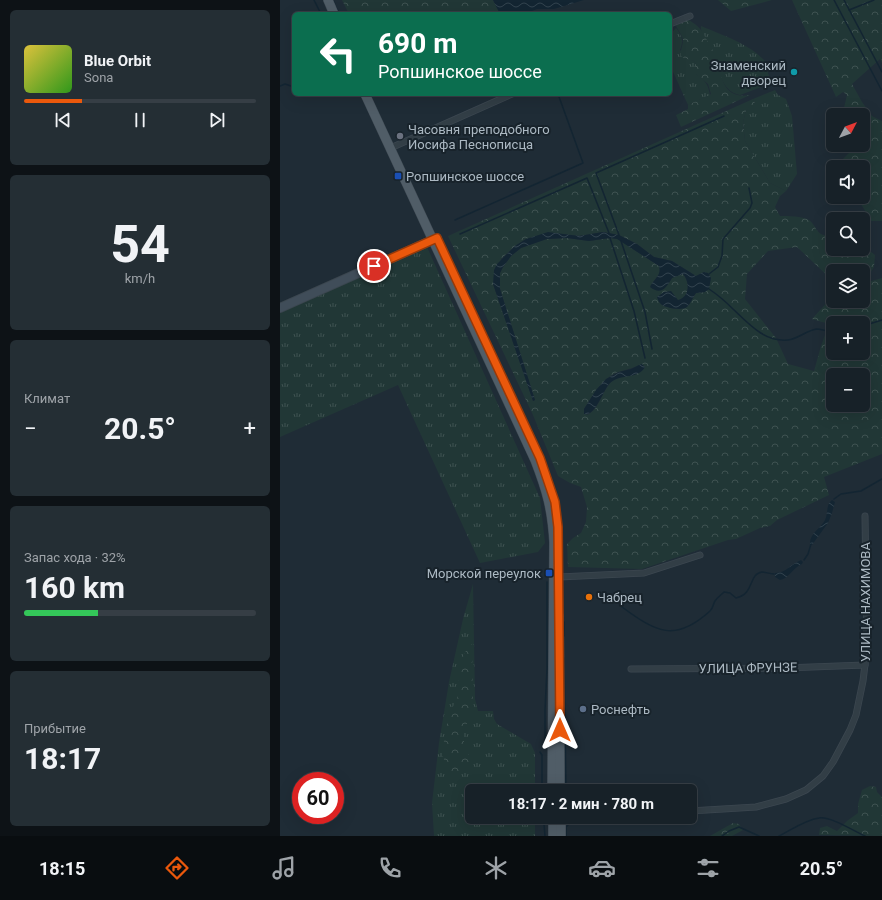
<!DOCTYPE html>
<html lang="ru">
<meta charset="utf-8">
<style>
body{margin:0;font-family:Roboto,sans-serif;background:#242e34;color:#f1f3f6;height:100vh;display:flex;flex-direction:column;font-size:15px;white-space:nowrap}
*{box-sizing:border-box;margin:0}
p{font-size:13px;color:#9ea3a8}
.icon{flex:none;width:22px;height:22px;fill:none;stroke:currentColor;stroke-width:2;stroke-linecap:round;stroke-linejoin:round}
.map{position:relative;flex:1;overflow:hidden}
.sheet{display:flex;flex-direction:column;gap:10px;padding:10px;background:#0d1216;width:280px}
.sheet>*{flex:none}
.top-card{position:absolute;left:12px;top:12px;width:380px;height:84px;border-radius:6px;box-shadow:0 4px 16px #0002,0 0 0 1px #363e45;background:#0b6e4f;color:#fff;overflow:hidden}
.needle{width:26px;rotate:49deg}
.tools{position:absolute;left:546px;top:108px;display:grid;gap:8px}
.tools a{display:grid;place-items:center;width:44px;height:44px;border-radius:6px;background:#172128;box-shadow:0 4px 16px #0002,0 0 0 1px #363e45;font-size:20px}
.speed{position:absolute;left:12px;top:772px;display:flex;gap:8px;font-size:20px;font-weight:700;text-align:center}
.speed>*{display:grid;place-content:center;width:52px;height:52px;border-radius:50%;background:#172128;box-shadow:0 4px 16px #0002,0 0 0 1px #363e45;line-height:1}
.speed .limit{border:6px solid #d22;background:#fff;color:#111}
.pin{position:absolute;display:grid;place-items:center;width:34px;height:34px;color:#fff;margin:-17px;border:2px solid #fff;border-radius:50%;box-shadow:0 1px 4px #0007}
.me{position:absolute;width:44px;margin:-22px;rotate:0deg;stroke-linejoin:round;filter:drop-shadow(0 0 3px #0008)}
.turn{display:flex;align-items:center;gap:14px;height:84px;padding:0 20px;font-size:18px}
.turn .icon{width:52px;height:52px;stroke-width:2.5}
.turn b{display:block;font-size:28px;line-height:34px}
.big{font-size:30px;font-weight:700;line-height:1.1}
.sheet .widget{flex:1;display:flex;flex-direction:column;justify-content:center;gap:6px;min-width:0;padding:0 14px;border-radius:6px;background:#242e34}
.sheet .dial{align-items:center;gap:0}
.dial b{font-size:52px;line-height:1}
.song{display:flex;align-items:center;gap:12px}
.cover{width:48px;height:48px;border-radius:6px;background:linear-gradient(135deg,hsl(50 70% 55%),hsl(110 70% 35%))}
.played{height:4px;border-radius:2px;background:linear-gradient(90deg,#ea580c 25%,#363e45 25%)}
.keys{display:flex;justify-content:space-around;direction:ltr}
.heat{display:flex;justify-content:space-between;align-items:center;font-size:22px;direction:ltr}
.charge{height:6px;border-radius:3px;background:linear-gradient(90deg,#34c759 32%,#363e45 0)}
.trip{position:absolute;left:185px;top:784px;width:232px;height:40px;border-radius:6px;background:#172128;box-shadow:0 4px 16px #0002,0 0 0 1px #363e45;font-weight:700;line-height:40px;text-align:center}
.tab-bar{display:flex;height:64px;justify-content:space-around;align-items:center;background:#090d10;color:#9ea3a8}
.tab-bar .icon{width:28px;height:28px}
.tab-bar .current{color:#ea580c}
.tab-bar b{font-size:18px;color:#f1f3f6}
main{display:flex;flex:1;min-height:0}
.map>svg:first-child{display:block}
</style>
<main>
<section class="sheet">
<div class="widget">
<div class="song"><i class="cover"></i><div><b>Blue Orbit</b><p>Sona</p></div></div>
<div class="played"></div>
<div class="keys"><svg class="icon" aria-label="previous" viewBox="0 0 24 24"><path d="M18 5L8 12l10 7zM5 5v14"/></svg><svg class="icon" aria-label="pause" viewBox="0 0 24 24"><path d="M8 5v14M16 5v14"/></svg><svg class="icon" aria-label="next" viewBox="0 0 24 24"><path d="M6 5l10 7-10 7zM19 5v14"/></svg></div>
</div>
<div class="widget dial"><b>54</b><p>km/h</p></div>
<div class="widget"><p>Климат</p>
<div class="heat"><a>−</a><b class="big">20.5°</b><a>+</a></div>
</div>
<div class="widget"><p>Запас хода · 32%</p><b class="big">160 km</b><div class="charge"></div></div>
<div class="widget"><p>Прибытие</p><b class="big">18:17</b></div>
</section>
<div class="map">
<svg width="602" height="836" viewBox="0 0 602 836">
<defs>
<pattern id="grass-tufts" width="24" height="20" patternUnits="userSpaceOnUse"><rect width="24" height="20" fill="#213736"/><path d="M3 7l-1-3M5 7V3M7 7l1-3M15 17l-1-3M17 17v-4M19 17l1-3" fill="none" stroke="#3f5251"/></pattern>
<pattern id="forest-crowns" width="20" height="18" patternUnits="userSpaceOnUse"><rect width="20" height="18" fill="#213736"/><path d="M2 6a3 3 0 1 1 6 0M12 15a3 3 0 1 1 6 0" fill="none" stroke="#3f5251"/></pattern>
<pattern id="water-waves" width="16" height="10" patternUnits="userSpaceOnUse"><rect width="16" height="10" fill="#132532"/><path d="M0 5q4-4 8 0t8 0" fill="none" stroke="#33434e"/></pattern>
</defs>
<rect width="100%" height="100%" fill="#1f2c36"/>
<g fill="url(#grass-tufts)">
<path d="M421,26c23,10 53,19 68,40l-1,7 4,10 -32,12c-20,-4 -21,-27 -27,-43 -4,-9 -13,-16 -12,-26z"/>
<path d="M396,28c6,8 8,12 4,22l11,10 3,1 2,3v10c9,6 12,10 14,21l-22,10 -18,-40v-30z"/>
<path d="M495,90l3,5 8,4 6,17 5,58 -11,17 -16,-8 -25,-42 -2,-19 3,-11 9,-8 -2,-4z"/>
<path d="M147,247l113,251 5,45 -7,9 -58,11 -82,-178 -118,52v-124z"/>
<path d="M193,584l2,115 3,12h15l1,8 3,5 34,20 4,9v38h-63v26h63v19h-101l-2,-33 7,-60 10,-61 14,-63z"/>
</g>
<g fill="url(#forest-crowns)" fill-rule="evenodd">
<path d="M62,0h151l6,11 -2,3h-148z"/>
<path d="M438,0h54l-41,11z"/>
<path d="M512,0h90v63l-2,-4 -28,25 10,18 10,14 10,5v100h-11l-14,-24h6v-30h-24l-1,-3 19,-19h6v-30h-17l-2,-7 3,-13 -4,-3 -7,5z"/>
<path d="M404,16c5,5 13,8 17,14 4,6 7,13 11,19 10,18 6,52 38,46l-69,32 -5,-12 12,-6v-4l23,-11 -3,-10 -12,-10v-10l-2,-3 -10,-3 -3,-2c-1,-6 2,-10 2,-16 -1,-6 -7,-12 -9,-19l3,-4z"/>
<path d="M473,99l2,4 -2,3 -7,5 -3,11 2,19 25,42 16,8 -6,5 -5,11 5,9c8,0 22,0 29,4 9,7 6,16 22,16l2,-2v15h30v-19l6,1 -3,17 9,7 -1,12 -10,16 18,-5v176l-58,23 5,18 -52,25 -7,6 -10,2 -24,11 -8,1 -86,29 -74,-2 -1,-23 6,-6 8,-5 5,-11 1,-15 -6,-20 -11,-4 -12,-7 -25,-61 -85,-179zM323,232l16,3 18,9 17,13 18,4 24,15 8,-4 1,20 -9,1 -8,13 -13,3 -13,-4 9,-14 7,10c12,-4 12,-19 5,-27 -6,1 -10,2 -13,7l-20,5 10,-13 -1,-7 -41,-27 -8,-1 -21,3 -22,-3 -21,1 -25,9 -10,8 -8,11 -3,6v16l35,111 -2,1 -40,-117 8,-25 14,-13 11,-7 10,-2 25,-3 18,2zM517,247l36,34v-10h30v30h-30v-5l-21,23 17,5 -8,22 -7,25 -26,-7 -12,-26 -31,-39 2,-25 21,-23zM553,323h30v30h-30zM359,365l-5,10c-6,1 -14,1 -19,4 -13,8 -14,30 -28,36l-3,-6c8,-12 15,-26 28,-34 8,-5 18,-5 27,-10zM553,375h30v30h-30z"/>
<path d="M192,641l1,71 -9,17v17l7,14 -3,11 -19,5 -7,-23 7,-41 8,-11 3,-34 4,-13z"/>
<path d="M590,786l6,1 1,5 5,5v39l-63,-1 1,-7 7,-2 10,5 10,-10 11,-8v-9l4,-14z"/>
<path d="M453,823l6,1 4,6 -11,6h-22z"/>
</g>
<g fill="url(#water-waves)">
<path d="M213,0h91l-30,9h-17l-12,5h-25z"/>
<path d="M268,232l31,4 24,-4 16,3 18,9 17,13 18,4 24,15 8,-4 4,1 3,5 -2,11 -4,3 -9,1c-3,4 -5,10 -9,14 -5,4 -20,1 -25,-2 -3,-2 -4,-5 -5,-8l7,-5 7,-1 7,9c12,-3 12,-18 5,-26l-11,4c-5,9 -11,18 -22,9 4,-8 12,-12 9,-21l-42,-27 -7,-1 -21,3 -22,-3 -20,1 -26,9 -10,8 -8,11 -3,6v16l35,111 -2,1 -40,-117 1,-14 3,-6 18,-18 11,-7z"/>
<path d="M362,364l3,3c-7,13 -26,6 -36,17 -6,7 -14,33 -25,30v-5l12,-19 10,-11 13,-7 12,-3 8,-4z"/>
<path d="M552,500l3,2 -3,11 -4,10 -16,22 -2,-1c-1,-10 11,-16 15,-24 3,-6 1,-16 7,-20z"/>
<path d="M521,560l2,2 -1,2c-9,4 -14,15 -22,16l-5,-3v-4c11,0 16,-9 26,-13z"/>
</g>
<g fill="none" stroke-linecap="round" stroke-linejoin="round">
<g stroke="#132532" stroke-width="1.5">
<path d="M34,0l7,14"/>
<path d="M53,0l6,14"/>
<path d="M554,0l48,91"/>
<path d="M564,0l38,72"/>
<path d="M569,10l25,-10"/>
<path d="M0,86l5,-2 9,3"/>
<path d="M175,220l128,-57 -25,-69"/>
<path d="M180,234l127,-56 22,55"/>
<path d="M339,235l-23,-62 128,-57"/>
<path d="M330,238l24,73 11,47"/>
<path d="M341,241l24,71 7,37"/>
<path d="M429,274l9,-7 1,-3 3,-8 1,-17 27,-31 2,-5 -3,-15"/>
<path d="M429,289c9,6 17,13 24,20 16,15 31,33 55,31 10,-1 19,-10 29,-11 4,0 8,2 12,2"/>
<path d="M583,326l19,-6"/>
<path d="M552,332h1"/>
<path d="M554,499l7,-5 20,-3 21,-12"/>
<path d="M524,560l4,-6 3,-10"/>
<path d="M342,607c34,25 53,36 88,4 3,-2 3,-7 5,-10 3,-4 6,-6 9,-9l6,1 6,5c19,-4 12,-24 26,-26 3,0 8,2 12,2"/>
<path d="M284,622v14"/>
<path d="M284,658l2,133"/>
<path d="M265,742v-32l2,-41v-87"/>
<path d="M260,752l2,3v36"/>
<path d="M261,822l3,2 1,12"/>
<path d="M286,836v-9l2,-2 1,-6"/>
<path d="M442,836l7,-5 10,-4 20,9"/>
<path d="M499,836c12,-6 26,-16 40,-18 11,-2 35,13 46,18"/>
</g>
<g stroke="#3c4750" stroke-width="7">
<g id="minor">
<path d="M390,24l20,-8"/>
<path d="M115,146l117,-52"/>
<path d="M279,577l85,-4 56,-18"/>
<path d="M351,669l154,-1 80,-3"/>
<path d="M410,811l66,-4 30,-8 20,-9 17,-14 10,-14 17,-32 6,-15 7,-34 4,-33 -2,-132"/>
</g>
</g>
<g stroke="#3c4750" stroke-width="10">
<path id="secondary" d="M0,308l157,-70"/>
</g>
<g stroke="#3c4750" stroke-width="10">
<g id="primary">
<path d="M48,0l6,14"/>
<path d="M85,94l170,366c12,31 17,49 19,82l-2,249"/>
<path d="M279,616l1,175"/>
<path d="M273,817v19"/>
<path d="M281,817v19"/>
</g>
</g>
<use href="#minor" stroke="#323e46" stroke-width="5.5"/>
<use href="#secondary" stroke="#404d59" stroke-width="8"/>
<use href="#primary" stroke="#505d67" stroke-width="9"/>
</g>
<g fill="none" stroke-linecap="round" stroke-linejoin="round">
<g stroke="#983908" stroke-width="10">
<path id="route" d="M94,266l63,-28 103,220 15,44 3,25 2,203"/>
</g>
<use href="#route" stroke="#ea580c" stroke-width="7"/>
</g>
<circle fill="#0f9aa8" stroke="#18232b" stroke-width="1.5" cx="514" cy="72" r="4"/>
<circle fill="#6b7280" stroke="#18232b" stroke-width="1.5" cx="120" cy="136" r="4"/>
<g fill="#1a4fb4" stroke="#18232b" stroke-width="1.5">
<rect x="114" y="172" width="8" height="8" rx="2"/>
<rect x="265" y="569" width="8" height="8" rx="2"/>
</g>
<circle fill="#e8710a" stroke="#18232b" stroke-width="1.5" cx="309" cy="597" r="4"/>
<circle fill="#5c6f8a" stroke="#18232b" stroke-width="1.5" cx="303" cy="709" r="4"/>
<g text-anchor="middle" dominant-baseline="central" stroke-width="4" stroke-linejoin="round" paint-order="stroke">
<g font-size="13" fill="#acb9c3" stroke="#18232b" text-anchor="start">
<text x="506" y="65" text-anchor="end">Знаменский<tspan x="506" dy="15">дворец</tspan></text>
<text x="128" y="129">Часовня преподобного<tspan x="128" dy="15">Иосифа Песнописца</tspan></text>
<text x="126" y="176">Ропшинское шоссе</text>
<text x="261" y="573" text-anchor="end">Морской переулок</text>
<text x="317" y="597">Чабрец</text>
<text x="311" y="709">Роснефть</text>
</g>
<g font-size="13" fill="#acb9c3" stroke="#18232b">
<text transform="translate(585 602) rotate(-90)">УЛИЦА НАХИМОВА</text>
<text transform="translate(468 668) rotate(-1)">УЛИЦА ФРУНЗЕ</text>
</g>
</g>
</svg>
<div class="tools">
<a><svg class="needle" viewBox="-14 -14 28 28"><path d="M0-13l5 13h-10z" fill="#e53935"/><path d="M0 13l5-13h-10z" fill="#9ea3a8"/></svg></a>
<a><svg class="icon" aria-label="sound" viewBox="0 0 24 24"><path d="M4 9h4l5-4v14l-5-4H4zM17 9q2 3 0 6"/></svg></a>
<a><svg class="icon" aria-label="search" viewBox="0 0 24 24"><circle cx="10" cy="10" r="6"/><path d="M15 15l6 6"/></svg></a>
<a><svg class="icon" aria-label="layers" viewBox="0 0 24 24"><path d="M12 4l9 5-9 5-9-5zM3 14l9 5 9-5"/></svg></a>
<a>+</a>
<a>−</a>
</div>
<div class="speed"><div class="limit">60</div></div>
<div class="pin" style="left:94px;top:266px;background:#d93025"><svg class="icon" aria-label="arrive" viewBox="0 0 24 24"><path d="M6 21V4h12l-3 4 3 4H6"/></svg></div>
<svg class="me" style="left:280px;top:730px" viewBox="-20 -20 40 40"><path d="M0-17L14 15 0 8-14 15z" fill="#ea580c" stroke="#fff" stroke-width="4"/></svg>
<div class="trip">18:17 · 2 мин · 780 m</div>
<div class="top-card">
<div class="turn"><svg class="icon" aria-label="left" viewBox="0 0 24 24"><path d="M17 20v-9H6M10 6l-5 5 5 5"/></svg><div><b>690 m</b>Ропшинское шоссе</div></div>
</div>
</div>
</main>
<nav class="tab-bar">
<b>18:15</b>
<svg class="icon current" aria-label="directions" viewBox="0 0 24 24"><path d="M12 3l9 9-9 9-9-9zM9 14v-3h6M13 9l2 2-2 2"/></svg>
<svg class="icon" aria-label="music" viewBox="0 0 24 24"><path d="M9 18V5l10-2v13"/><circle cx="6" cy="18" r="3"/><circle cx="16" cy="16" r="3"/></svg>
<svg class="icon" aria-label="phone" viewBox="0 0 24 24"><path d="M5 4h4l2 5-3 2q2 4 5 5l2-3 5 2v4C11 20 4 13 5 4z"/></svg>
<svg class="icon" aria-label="climate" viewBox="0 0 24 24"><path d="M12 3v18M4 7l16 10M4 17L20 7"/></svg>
<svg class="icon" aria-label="car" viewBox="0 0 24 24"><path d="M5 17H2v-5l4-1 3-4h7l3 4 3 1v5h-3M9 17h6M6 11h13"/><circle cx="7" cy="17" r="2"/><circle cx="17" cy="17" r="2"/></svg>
<svg class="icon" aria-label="filters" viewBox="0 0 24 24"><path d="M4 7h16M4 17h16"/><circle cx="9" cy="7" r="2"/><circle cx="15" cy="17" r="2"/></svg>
<b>20.5°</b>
</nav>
